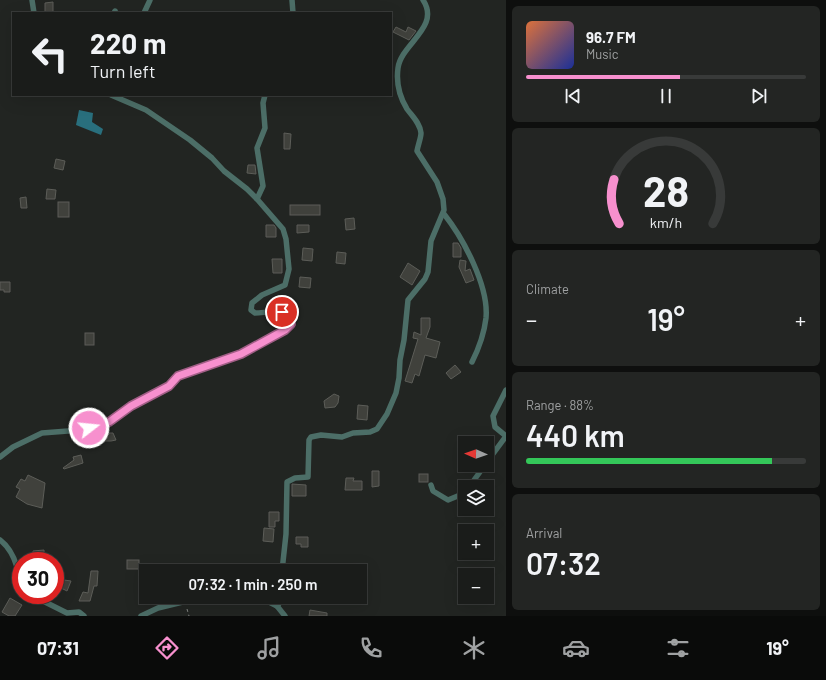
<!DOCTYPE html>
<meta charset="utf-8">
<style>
body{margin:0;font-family:Barlow,sans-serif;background:#232523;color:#f1f3f6;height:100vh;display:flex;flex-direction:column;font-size:15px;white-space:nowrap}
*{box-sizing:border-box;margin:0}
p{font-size:13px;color:#9fa1a2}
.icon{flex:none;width:22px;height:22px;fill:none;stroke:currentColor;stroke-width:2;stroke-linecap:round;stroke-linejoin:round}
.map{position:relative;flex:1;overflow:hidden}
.details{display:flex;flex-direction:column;gap:6px;padding:6px;background:#0e0f0e;width:320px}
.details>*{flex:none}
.hud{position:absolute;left:12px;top:12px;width:380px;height:84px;border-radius:0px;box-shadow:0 4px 16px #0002,0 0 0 1px #383a39;background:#1a1c1a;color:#f1f3f6;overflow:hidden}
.needle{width:26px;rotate:272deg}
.controls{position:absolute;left:458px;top:436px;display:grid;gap:8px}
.controls a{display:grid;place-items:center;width:36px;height:36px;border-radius:0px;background:#1a1c1a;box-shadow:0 4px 16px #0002,0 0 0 1px #383a39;font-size:20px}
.speed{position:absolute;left:12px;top:552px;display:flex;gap:8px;font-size:20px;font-weight:700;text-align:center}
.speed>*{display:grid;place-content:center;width:52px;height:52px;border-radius:50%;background:#1a1c1a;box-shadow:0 4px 16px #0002,0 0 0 1px #383a39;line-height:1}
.speed .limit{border:6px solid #d22;background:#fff;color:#111}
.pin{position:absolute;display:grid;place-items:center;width:34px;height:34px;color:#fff;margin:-17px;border:2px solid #fff;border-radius:50%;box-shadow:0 1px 4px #0007}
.me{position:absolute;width:44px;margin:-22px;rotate:74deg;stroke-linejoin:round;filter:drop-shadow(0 0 3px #0008)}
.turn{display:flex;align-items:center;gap:14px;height:84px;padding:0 12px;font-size:18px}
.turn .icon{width:52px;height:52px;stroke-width:2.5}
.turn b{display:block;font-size:28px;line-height:34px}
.big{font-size:30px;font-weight:600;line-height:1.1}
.details .card{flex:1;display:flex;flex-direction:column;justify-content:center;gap:6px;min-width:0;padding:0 14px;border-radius:6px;background:#232523}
.details .dial{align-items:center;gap:0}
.dial svg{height:104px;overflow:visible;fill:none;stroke:#383a39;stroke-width:7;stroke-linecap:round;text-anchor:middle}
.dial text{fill:#f1f3f6;stroke:none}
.song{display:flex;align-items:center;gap:12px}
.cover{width:48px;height:48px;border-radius:6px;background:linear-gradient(135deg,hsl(20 70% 55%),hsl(230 70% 35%))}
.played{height:4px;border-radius:2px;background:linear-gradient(90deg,#f790ce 55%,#383a39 55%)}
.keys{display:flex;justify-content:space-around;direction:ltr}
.heat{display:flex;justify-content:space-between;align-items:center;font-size:22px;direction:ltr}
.charge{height:6px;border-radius:3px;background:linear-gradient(90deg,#34c759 88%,#383a39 0)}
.trip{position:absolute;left:139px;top:564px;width:228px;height:40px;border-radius:0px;background:#1a1c1a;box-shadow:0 4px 16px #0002,0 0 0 1px #383a39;font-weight:600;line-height:40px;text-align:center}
.dock{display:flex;height:64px;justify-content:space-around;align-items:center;background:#0a0b0a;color:#9fa1a2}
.dock .icon{width:28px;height:28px}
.dock .current{color:#f790ce}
.dock b{font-size:18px;color:#f1f3f6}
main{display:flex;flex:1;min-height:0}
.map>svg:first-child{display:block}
</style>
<main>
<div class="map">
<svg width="506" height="616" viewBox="0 0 506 616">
<rect width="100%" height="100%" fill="#222522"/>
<path fill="#296f7d" d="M79,110l14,3 -1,9 11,7 -2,6 -25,-10z"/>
<g fill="#40413c" stroke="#5c5d58">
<path d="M53,2v10l-8,1v-10z"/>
<path d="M396,27l10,5 2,-5 8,4 -7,9 -16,-8z"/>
<path d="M284,133l7,1 -1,15h-6z"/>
<path d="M56,159l9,2 -2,9 -9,-2z"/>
<path d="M248,165h7l1,9 -9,-1z"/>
<path d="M47,189l9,1 -1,9h-9z"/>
<path d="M26,197l1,11h-6l-1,-10z"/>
<rect x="58" y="202" width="11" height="15"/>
<rect x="290" y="205" width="30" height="10"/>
<path d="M354,218l1,11 -9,1 -1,-11z"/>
<path d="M266,225h8l2,3v9h-10z"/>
<path d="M297,225h12v7l-12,1z"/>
<path d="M453,243h5l3,5v9h-8z"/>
<path d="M303,248l10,1 -1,12 -10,-1z"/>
<path d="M337,252l9,1 -1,11 -9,-1z"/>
<path d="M272,259h10v14h-9z"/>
<path d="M460,260l6,1 -1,10 5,-2 4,11 -8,3 -7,-16z"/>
<path d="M408,263l12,8 -8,14 -12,-8z"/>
<path d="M300,277l11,1 -1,10 -11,-1z"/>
<path d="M0,282h10v10h-6v-2h-4z"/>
<path d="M421,318h9v9l-4,11 14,4 -4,16 -11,-3 -6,21 -4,-2 -3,9 -7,-2 13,-42 -5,-1 1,-6 7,3z"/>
<rect x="85" y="333" width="9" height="12"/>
<path d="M455,365l6,7 -10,7 -5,-6z"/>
<path d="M334,394l5,2 -1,7 -3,4 -10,1 -1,-7z"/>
<path d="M358,405l10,1 -1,14 -10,-1z"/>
<path d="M108,430l1,3h4l3,7 -5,1h-9l-3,-5z"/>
<path d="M81,455l2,8 -19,6 -1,-1 11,-8 -1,-3z"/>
<path d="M372,471h7v15l-7,1z"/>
<rect x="419" y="474" width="9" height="8"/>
<path d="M28,475l17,8 -3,25 -15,-4 -11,-7 4,-8 -4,-2 5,-8 4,2z"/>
<path d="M346,478h8l-1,3h9v9h-17z"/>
<path d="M292,484l14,1v11h-14z"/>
<path d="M269,512h10v9h-4v6h-6z"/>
<path d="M264,528l10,1 -1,13 -10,-1z"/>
<path d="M296,537h12v10h-7v-3h-5z"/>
<path d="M44,550v9l-10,1 -1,-9z"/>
<rect x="127" y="560" width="12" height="9"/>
<path d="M91,571h7l-1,15h-3l-4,15h-11l4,-9 5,1z"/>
<path d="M57,579l14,2 -4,10 -12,-6z"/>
<path d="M10,598l12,7 -7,11h-6l-7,-4z"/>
<path d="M310,610l17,3v3h-18z"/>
</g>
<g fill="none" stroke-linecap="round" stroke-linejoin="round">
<path stroke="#838683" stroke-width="1" stroke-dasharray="3 3" stroke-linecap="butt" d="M187,609l2,7"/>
<g stroke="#4c6e67" stroke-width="5.5">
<path d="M32,0l2,13"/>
<path d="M292,0l1,13"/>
<path d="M114,13l1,-2"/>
<path d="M144,13l6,-13"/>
<path d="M257,199l6,-13 -6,-38 8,-20 -2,-25 2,-8"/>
<path d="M444,214c19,24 45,72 42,104 -2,17 -7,30 -14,44"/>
<path d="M0,457l13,-10 29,-14 39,-3 28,-8 22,-17 38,-19 9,-10 63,-22 44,-24 6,-6c-2,-18 -23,-11 -36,-11l-4,-3 1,-7 10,-8 23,-10 4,-16 -3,-30 -3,-10 -26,-30 -10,-10 -23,-18 -12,-13 -22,-18 -44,-30 -35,-15"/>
<path d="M487,462l19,-26 -11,-9 -2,-11 13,-26"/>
<path d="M431,485l2,6 15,9 17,-7"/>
<path d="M469,487l16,-22"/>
<path d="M0,540c8,6 14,17 17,27 1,5 1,11 4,16"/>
<path d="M282,571l4,-37 1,-52 8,-4 13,-1 1,-37 2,-3 10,-2 21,2 11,-4 17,-1 7,-3 10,-15 9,-21 3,-15 1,-18 4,-20 4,-40 17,-21 3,-7 3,-31 13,-31 -1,-11 -6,-17 -20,-31c1,-6 4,-13 4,-18 -1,-10 -9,-17 -14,-24 -8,-13 -11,-26 -9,-41 3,-24 43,-41 25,-68"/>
<path d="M31,595l36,18 12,-1 5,4"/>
<path d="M277,606l8,10"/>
<path d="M141,616l17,-8 41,-10 57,1 11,2 10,5 4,-5v-4"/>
</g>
</g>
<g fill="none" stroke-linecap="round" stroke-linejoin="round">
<g stroke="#a15e86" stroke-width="10">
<path id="route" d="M89,428l20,-6 22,-16 38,-20 9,-10 63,-22 44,-24 6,-6c-1,-7 -3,-10 -9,-12"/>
</g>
<use href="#route" stroke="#f790ce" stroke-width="7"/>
</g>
</svg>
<div class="controls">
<a><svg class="needle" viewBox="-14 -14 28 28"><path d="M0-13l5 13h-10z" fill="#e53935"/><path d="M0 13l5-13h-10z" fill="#9fa1a2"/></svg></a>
<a><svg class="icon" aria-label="layers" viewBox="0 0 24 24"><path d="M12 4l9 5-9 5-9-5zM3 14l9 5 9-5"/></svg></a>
<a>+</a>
<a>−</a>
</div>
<div class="speed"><div class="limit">30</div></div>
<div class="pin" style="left:282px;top:312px;background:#d93025"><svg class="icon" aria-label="arrive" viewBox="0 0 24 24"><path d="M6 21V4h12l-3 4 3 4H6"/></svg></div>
<svg class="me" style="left:89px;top:428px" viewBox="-20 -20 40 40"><circle r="17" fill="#f790ce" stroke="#fff" stroke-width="3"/><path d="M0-11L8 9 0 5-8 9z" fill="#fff"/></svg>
<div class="trip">07:32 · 1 min · 250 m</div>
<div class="hud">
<div class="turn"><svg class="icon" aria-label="left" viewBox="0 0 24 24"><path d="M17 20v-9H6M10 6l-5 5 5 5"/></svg><div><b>220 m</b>Turn left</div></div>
</div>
</div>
<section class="details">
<div class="card">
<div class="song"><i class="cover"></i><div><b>96.7 FM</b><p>Music</p></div></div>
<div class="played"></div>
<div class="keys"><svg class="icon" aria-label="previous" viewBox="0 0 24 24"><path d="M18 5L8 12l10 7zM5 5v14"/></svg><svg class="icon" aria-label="pause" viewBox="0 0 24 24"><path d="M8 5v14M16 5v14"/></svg><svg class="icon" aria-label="next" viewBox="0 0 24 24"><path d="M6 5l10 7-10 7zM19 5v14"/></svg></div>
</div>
<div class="card dial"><svg viewBox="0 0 100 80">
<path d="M14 69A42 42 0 1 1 86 69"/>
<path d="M14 69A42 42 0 0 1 10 35" stroke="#f790ce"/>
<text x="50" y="56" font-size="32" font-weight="700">28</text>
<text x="50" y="72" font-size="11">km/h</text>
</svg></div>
<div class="card"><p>Climate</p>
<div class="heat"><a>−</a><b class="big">19°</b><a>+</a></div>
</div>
<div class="card"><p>Range · 88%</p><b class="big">440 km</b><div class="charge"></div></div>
<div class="card"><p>Arrival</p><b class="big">07:32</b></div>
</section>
</main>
<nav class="dock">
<b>07:31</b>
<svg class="icon current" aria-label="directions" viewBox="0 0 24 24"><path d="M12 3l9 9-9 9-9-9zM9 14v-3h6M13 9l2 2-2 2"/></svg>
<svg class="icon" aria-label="music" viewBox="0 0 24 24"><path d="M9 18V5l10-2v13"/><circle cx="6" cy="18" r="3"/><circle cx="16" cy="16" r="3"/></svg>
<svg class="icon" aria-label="phone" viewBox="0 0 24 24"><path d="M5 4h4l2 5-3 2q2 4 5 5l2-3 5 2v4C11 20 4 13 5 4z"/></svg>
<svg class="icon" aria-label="climate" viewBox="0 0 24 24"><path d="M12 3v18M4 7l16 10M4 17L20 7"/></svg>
<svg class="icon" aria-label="car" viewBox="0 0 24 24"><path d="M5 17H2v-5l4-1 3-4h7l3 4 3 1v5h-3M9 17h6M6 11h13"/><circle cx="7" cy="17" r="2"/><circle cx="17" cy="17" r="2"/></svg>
<svg class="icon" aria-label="filters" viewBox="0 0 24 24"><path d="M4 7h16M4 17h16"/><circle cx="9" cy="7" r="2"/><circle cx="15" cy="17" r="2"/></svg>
<b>19°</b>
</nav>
